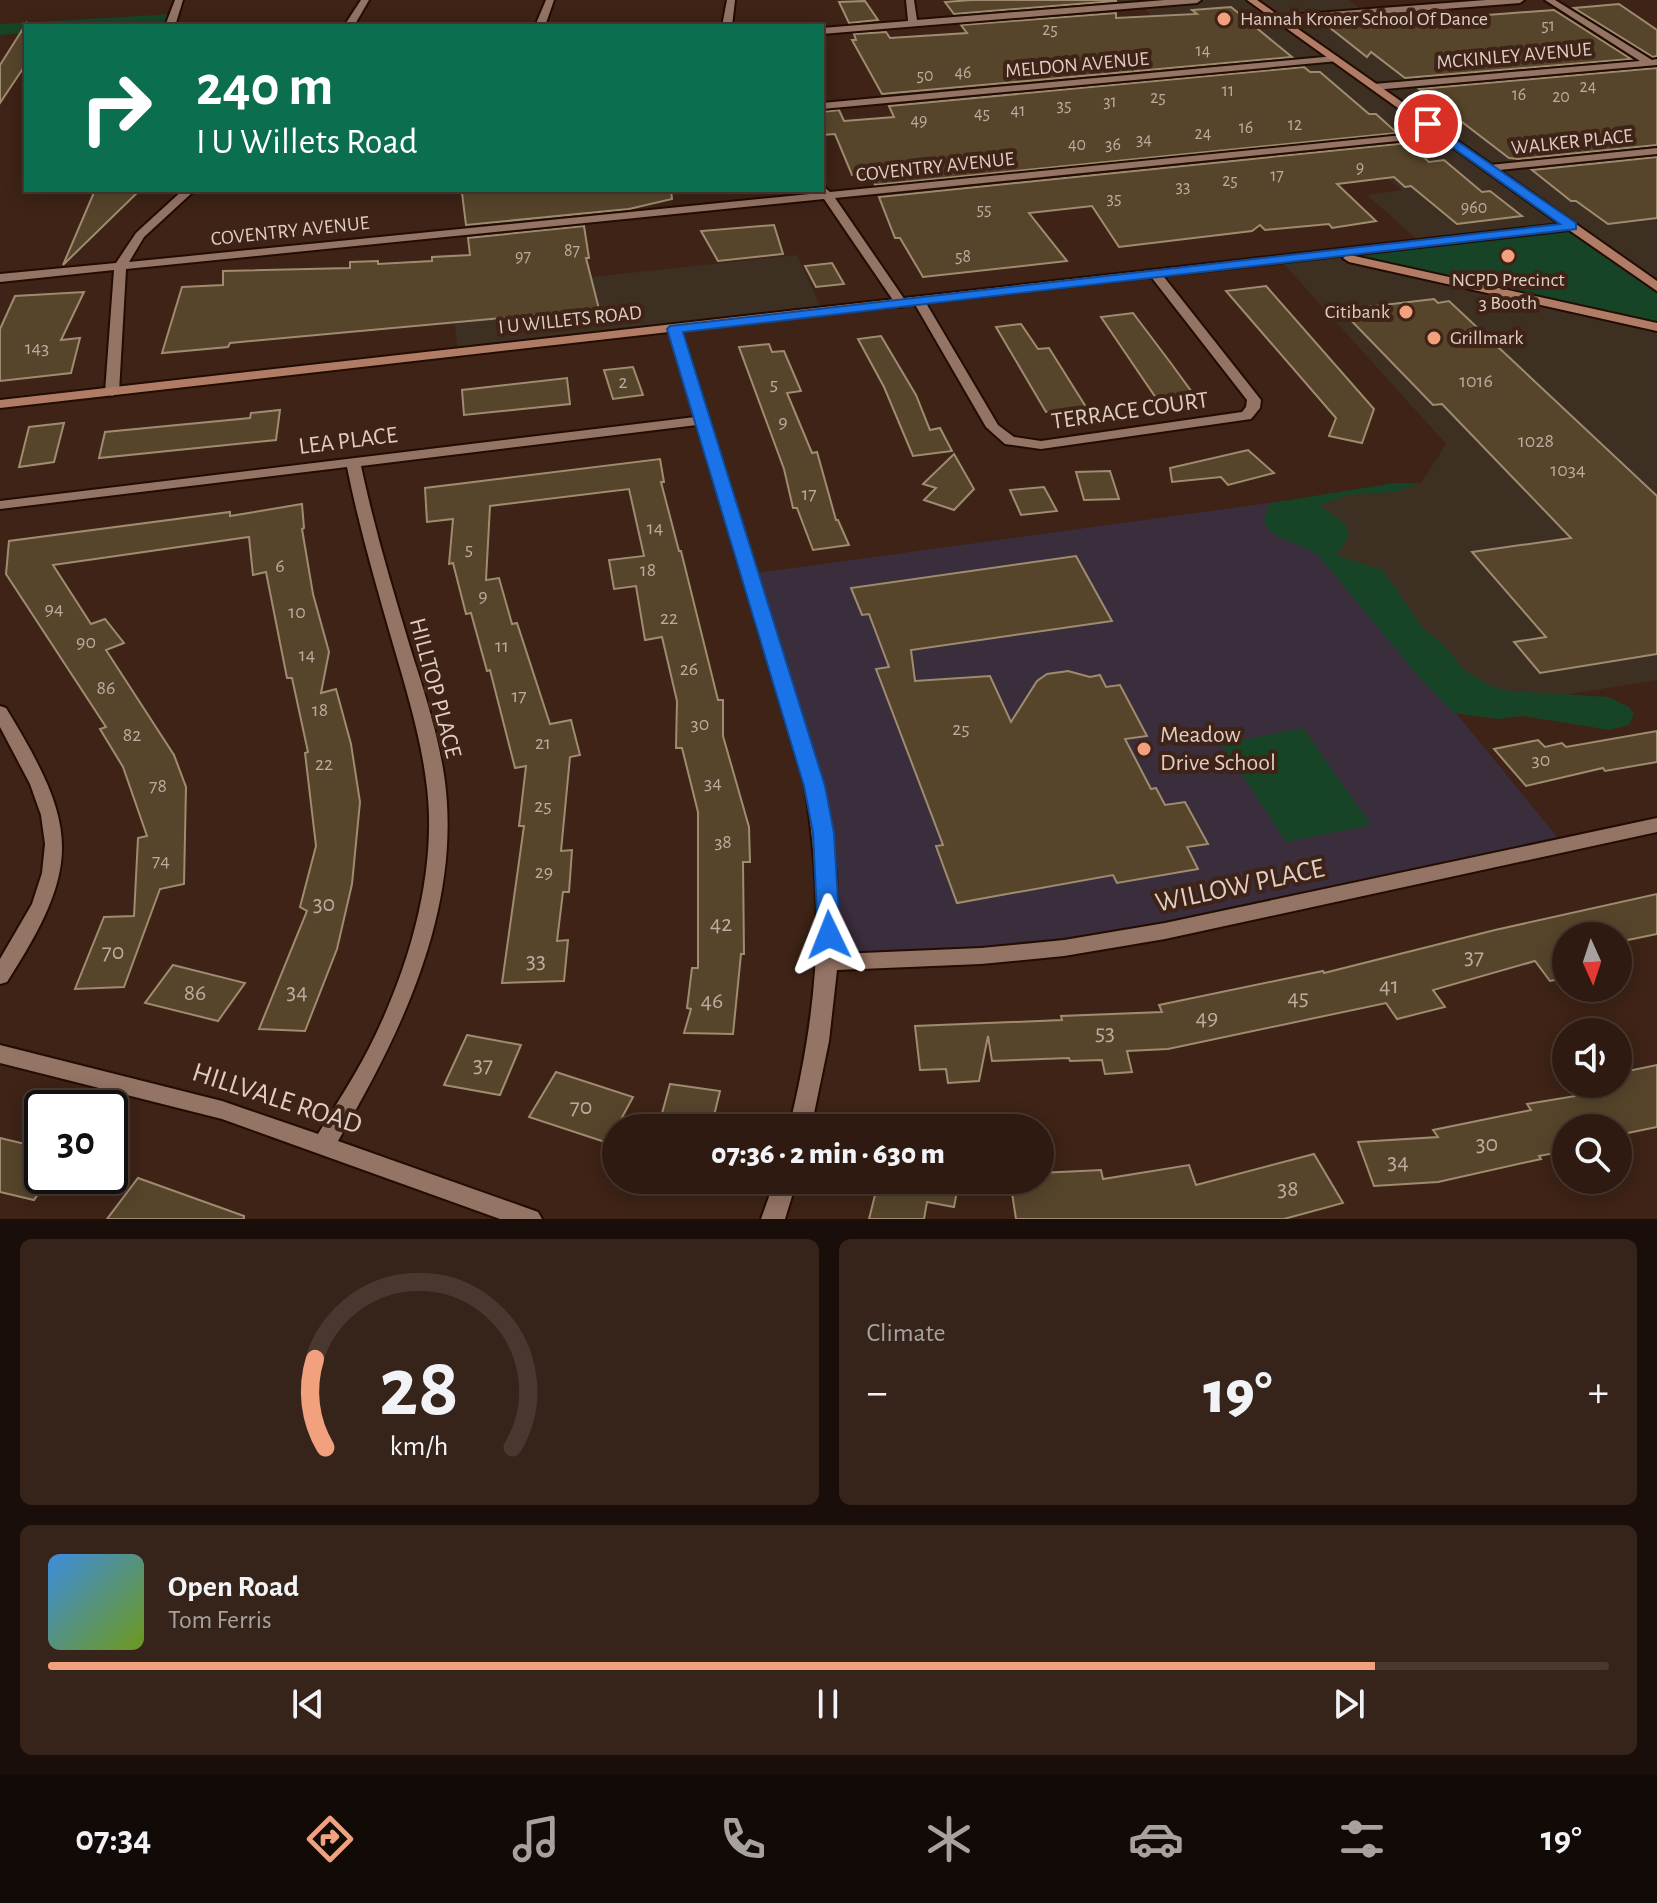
<!DOCTYPE html>
<meta charset="utf-8">
<style>
body{margin:0;font-family:"Alegreya Sans",sans-serif;background:#362319;color:#f1f3f6;height:100vh;display:flex;flex-direction:column;font-size:30px;white-space:nowrap}
*{box-sizing:border-box;margin:0}
p{font-size:26px;color:#a7a19f}
.icon{flex:none;width:44px;height:44px;fill:none;stroke:currentColor;stroke-width:2;stroke-linecap:round;stroke-linejoin:round}
.map{position:relative;height:1219px;overflow:hidden}
.sheet{display:flex;flex-direction:column;gap:20px;padding:20px;background:#190e09;flex:1}
.sheet>*{flex:none}
.top-card{position:absolute;left:24px;top:24px;width:800px;height:168px;border-radius:0px;box-shadow:0 4px 20px #0003,0 0 0 2px #493830;background:#0b6e4f;color:#fff;overflow:hidden}
.needle{width:52px;rotate:177deg}
.buttons{position:absolute;left:1552px;top:922px;display:grid;gap:16px}
.buttons a{display:grid;place-items:center;width:80px;height:80px;border-radius:50%;background:#2e1a10;box-shadow:0 4px 20px #0003,0 0 0 2px #493830;font-size:40px}
.speed{position:absolute;left:24px;top:1090px;display:flex;gap:16px;font-size:40px;font-weight:700;text-align:center}
.speed>*{display:grid;place-content:center;width:104px;height:104px;border-radius:50%;background:#2e1a10;box-shadow:0 4px 20px #0003,0 0 0 2px #493830;line-height:1}
.speed .limit{border:4px solid #111;border-radius:12px;background:#fff;color:#111}
.pin{position:absolute;display:grid;place-items:center;width:68px;height:68px;color:#fff;margin:-34px;border:4px solid #fff;border-radius:50%;box-shadow:0 2px 8px #0007}
.me{position:absolute;width:88px;margin:-44px;rotate:358deg;stroke-linejoin:round;filter:drop-shadow(0 0 6px #0008)}
.turn{display:flex;align-items:center;gap:28px;height:168px;padding:0 40px;font-size:36px}
.turn .icon{width:104px;height:104px;stroke-width:2.5}
.turn b{display:block;font-size:56px;line-height:68px}
.big{font-size:60px;font-weight:800;line-height:1.1}
.sheet .tile{flex:1;display:flex;flex-direction:column;justify-content:center;gap:12px;min-width:0;padding:0 28px;border-radius:12px;background:#362319}
.sheet .dial{align-items:center;gap:0}
.dial svg{height:208px;overflow:visible;fill:none;stroke:#493830;stroke-width:7;stroke-linecap:round;text-anchor:middle}
.dial text{fill:#f1f3f6;stroke:none}
.song{display:flex;align-items:center;gap:24px}
.cover{width:96px;height:96px;border-radius:12px;background:linear-gradient(135deg,hsl(210 70% 55%),hsl(80 70% 35%))}
.played{height:8px;border-radius:4px;background:linear-gradient(90deg,#f1a17d 85%,#493830 85%)}
.keys{display:flex;justify-content:space-around;direction:ltr}
.heat{display:flex;justify-content:space-between;align-items:center;font-size:44px;direction:ltr}
.sheet .tiles{flex:1;display:grid;gap:20px;grid-template-columns:1fr 1fr}
.tile:last-child{grid-column:span 2}
.trip{position:absolute;left:602px;top:1114px;width:452px;height:80px;border-radius:40px;background:#2e1a10;box-shadow:0 4px 20px #0003,0 0 0 2px #493830;font-weight:800;line-height:80px;text-align:center}
.tabs{display:flex;height:128px;justify-content:space-around;align-items:center;background:#120a06;color:#a7a19f}
.tabs .icon{width:56px;height:56px}
.tabs .current{color:#f1a17d}
.tabs b{font-size:36px;color:#f1f3f6}
.map>svg:first-child{display:block}
</style>
<div class="map">
<svg width="1657" height="1219" viewBox="0 0 1657 1219">
<rect width="100%" height="100%" fill="#3e2316"/>
<g fill="#3e2f23">
<path d="M1091,0h258l16,12h9l36,27 29,-2 52,40 -12,1 57,41 57,39 16,-2 48,35v96l-235,-43 -55,-49 35,-5 -149,-123 -18,1 -34,-31 -26,2 -34,-34 -42,2z"/>
<path d="M797,255l26,57 -365,41 -7,-61z"/>
<path d="M1336,255l161,34 160,38v353l-203,33 -171,-212 138,-18 25,-39 -165,-183z"/>
</g>
<path fill="#3a2d3c" d="M1283,501l280,343 -398,87 -335,31 -7,-129 -74,-259z"/>
<g fill="#174427">
<path d="M174,14l-4,10 -144,2v7l-26,2v-11z"/>
<path d="M1572,226l85,61v40l-160,-39 -161,-33z"/>
<path d="M1394,483h28l-27,9 -48,3 -27,11 24,16 5,12 -5,11 -9,10 48,15 40,58 24,20 16,21 26,16 19,6 101,6 20,10 5,7 -5,11 -20,5 -87,-14 -24,3 -44,-6 -35,-36 -100,-121c-17,-15 -74,-19 -48,-53z"/>
<path d="M1303,728l68,97 -85,17 -64,-98z"/>
</g>
<g fill="#56452b" stroke="#9f8c70" stroke-width="2">
<path d="M971,0h145v1l-162,13 -9,-12z"/>
<path d="M865,1l13,19 -29,3 -10,-21z"/>
<path d="M1619,4l38,26v26l-4,1 -79,-49z"/>
<path d="M1231,7l61,50 -410,37 -30,-54h4l-2,-6 32,-2 4,6 77,-5 -6,-8 155,-12v5l81,-4 -5,-4z"/>
<path d="M1554,10l77,49 -226,19 -34,-26 -4,5 -38,-30z"/>
<path d="M26,24v40l-26,39v-38z"/>
<path d="M1304,67l6,5h10l49,42h7l21,19 -522,52 -5,-12 -18,2 -17,-41 -13,1v-23l17,-2 5,11 50,-4 -5,-11z"/>
<path d="M1657,68v77l-138,14 -10,-1 -90,-69z"/>
<path d="M1408,143l21,19 15,-2 38,32 8,-1 32,25 -65,8 -46,-38 -6,1 -11,-10 -57,7 39,37 -44,7 -3,-4 -64,6 -5,-5 -8,6 -133,16 -27,-41 -63,7 38,48 -144,16 -23,-39h-5l-16,-41z"/>
<path d="M1657,157v61l-49,6 -32,-23h-5l-39,-31z"/>
<path d="M95,190h45l-77,75z"/>
<path d="M500,190h49v3l26,-3h96l1,9 -43,10 -163,16 -4,-32z"/>
<path d="M774,225l9,29 -65,7 -17,-30z"/>
<path d="M584,226l5,32h-3l13,51 -369,34 -2,4 -66,6 20,-66 41,-2v-14l127,-3v-6l28,-1v3l54,-3v-4l38,-2 -2,-17z"/>
<path d="M832,263l12,21 -28,3 -11,-21z"/>
<path d="M1266,286l108,123 -12,34 -33,-7 7,-18 -110,-127z"/>
<path d="M84,292l-23,48 19,-2 -9,35 -71,8v-52l15,-33z"/>
<path d="M1434,299l4,4 11,-2 208,195v158l-117,19 -26,-31 32,-5 -74,-85 99,-14 -129,-134 -9,1 -92,-95z"/>
<path d="M1133,313l37,49 24,33 -38,3 -55,-81z"/>
<path d="M1021,324l17,25 11,-1 37,59 -40,5 -50,-85z"/>
<path d="M881,336l35,59 14,35 10,-2 12,23 -39,5 -29,-69 -26,-48z"/>
<path d="M769,344l3,8 12,-1 17,40 -14,2 25,60 5,-1 19,68h2l11,25 -36,5 -16,-42h-4l-9,-39 -45,-122z"/>
<path d="M633,367l10,28 -30,4 -9,-29z"/>
<path d="M567,378l3,26 -106,11 -2,-25z"/>
<path d="M280,410l-4,30 -177,18 6,-26 145,-14 1,-5z"/>
<path d="M64,423l-10,39 -35,5 10,-40z"/>
<path d="M1248,450l26,23 -46,12 -7,-8 -49,5 -2,-14z"/>
<path d="M954,454l20,35 -20,21 -30,-10 12,-12 -13,-4z"/>
<path d="M660,459l4,23h-3l18,69h2l37,149h5v36l26,91 1,35h-7l1,92h-3l-8,80 -49,-1 7,-24 -4,-1 5,-40h6v-156l-16,-64h-6l1,-47 -15,-64 -17,3 -9,-54 -22,3 -5,-29 35,-4 -15,-67 -139,17 -4,74 13,-2 13,46 5,-1 33,101 21,-4 9,35 -10,2 -9,94 11,-1 -3,42h-6l-6,49 11,-1 -4,41 -62,2 22,-157h-5l7,-60 -11,2 -25,-98 -3,1 -16,-58 -5,1 -13,-51 -4,1 4,-45 -26,3 -2,-34z"/>
<path d="M1110,471l9,28 -35,1 -8,-28z"/>
<path d="M1044,487l13,24 -36,4 -11,-25z"/>
<path d="M302,504l2,24 -2,1 11,65 16,58 -8,41 15,-4 15,55 9,58 -8,82 -15,65 -32,82 -46,-2 48,-118 -7,-4 16,-61 -11,-93 3,-1 -16,-74h-5l-21,-106 -13,3 -4,-38 -196,28 38,59 14,-5 19,24 -18,7 68,105 12,32 -2,97 -24,5 -36,98 -49,2 29,-72 30,-1 4,-78 9,-2 -24,-69 -23,-38 6,-2 -100,-153 3,-33 221,-29v4z"/>
<path d="M1076,556l36,65 -201,29 4,31 75,-5 21,46 26,-41 10,-7 21,-3 22,6 10,-2 6,12 14,-2 27,51 -22,3 26,50 5,-1 9,17 20,-3 23,42 -21,3 11,22 -81,14 -4,-8 -156,28 -21,-57 7,-1 -67,-176 13,-2 -20,-53 -7,1 -11,-27z"/>
<path d="M1657,731v31l-52,9 -2,-3 -77,18 -32,-37 44,-9 7,7 17,-4 4,4z"/>
<path d="M1657,894v40l-39,8v-6h-52v42l-16,3 -15,-20 -102,29 12,17 -48,12 -11,-16 -218,46 -41,2 5,21 -27,2 -3,-14 -32,1 -1,-3 -77,3 -4,-25 -9,45 -31,2 -2,-14 -26,1 -5,-44 147,-6 -1,-4 101,-4 -3,-7 164,-34 1,2 171,-43z"/>
<path d="M173,965l72,18 -27,38 -73,-18z"/>
<path d="M467,1035l54,10 -21,50 -56,-10z"/>
<path d="M1657,1065v62l-39,8v-7h-52v23l-27,5 2,3 -103,23 -64,4 -16,-44 80,-5 -5,-7 98,-20 -4,-6 91,-15v-16z"/>
<path d="M556,1072l77,25 -25,46 -79,-26z"/>
<path d="M670,1084l50,7 -9,37h-53z"/>
<path d="M0,1138l42,10v40l-8,12 -34,-8z"/>
<path d="M1314,1154l29,49 -59,16h-268l-6,-39h30v-7l61,-3 2,9 86,-14 7,20z"/>
<path d="M138,1178l106,38v3h-137z"/>
<path d="M874,1180h85l-5,27 -27,-5 -3,17h-55l7,-28h-4z"/>
</g>
<g fill="none" stroke-linecap="round" stroke-linejoin="round">
<g stroke="#230c02" stroke-width="4">
<g id="minor">
<path d="M175,0h8l-8,26h-10z"/>
<path d="M361,0h8l-15,26h-10z"/>
<path d="M546,0h8l-9,26h-10z"/>
<path d="M727,0h8l-3,26h-10z"/>
<path d="M906,0h8l3,20 248,-20h36l-4,3 -375,31v-6l86,-7z"/>
<path d="M1486,0h38l-4,3 -242,19 -5,-3 5,-3z"/>
<path d="M1545,0h10l97,60 5,-1v6l-283,25 -5,-3 5,-3 266,-23z"/>
<path d="M1335,56l3,1v4l-516,48v-6z"/>
<path d="M1443,131l5,3 -1,2 -612,62 72,105 -6,4 -4,-1 -73,-107 -698,70 -7,123 -7,4 -7,-4 9,-122 -114,12v-8l116,-11 20,-30 47,-43h12l-51,47 -15,25 691,-69 -2,-3h4l1,-4 7,6z"/>
<path d="M1657,148v6l-167,17 -5,-3 5,-3z"/>
<path d="M1156,271l4,1 101,128 -1,8 -9,11 -210,30 -36,-5 -19,-17 -73,-126 2,-3h8l75,127 16,12 27,4 201,-29 4,-5 1,-7 -95,-122v-6z"/>
<path d="M675,325l6,4 142,457 13,88 2,80 143,-6 83,-8 101,-17 492,-105v14l-492,107 -101,17 -83,8 -144,6 -8,71 -18,87h-22c30,-124 36,-216 16,-342l-108,-361 -336,41c13,61 31,121 49,181 14,44 29,89 35,135 16,129 -44,251 -107,359l200,71 4,7h-42l-278,-100 -222,-56v-18l222,56 96,33c17,-28 35,-55 50,-84 41,-80 71,-180 58,-270 -6,-46 -20,-91 -33,-136 -17,-59 -34,-117 -46,-177l-347,42v-8l695,-84 -26,-88z"/>
<path d="M0,706l6,2c72,118 77,156 1,274l-7,2v-25l32,-55 10,-31 3,-29 -4,-29 -11,-31 -30,-57z"/>
<path d="M775,1180h22l-12,39h-24z"/>
</g>
</g>
<g stroke="#230c02" stroke-width="4">
<path id="secondary" d="M1247,0h10l400,281v10l-88,-61 -219,25 307,68v8l-308,-69 -6,-4 4,-3 -1347,153v-8l1560,-176z"/>
</g>
<use href="#minor" fill="#947465" fill-rule="evenodd"/>
<use href="#secondary" fill="#b07c66" fill-rule="evenodd"/>
</g>
<path fill="#1a73e8" stroke="#114b97" stroke-width="2" d="M1428,121l148,102v6l-893,103 142,454 9,47 6,102 -3,6 -8,2 -8,-2 -3,-6 -5,-102 -9,-47 -137,-457 3,-3 890,-102 -136,-97 -2,-3z"/>
<g fill="#f1a17d" stroke="#3e2316" stroke-width="3">
<circle cx="1224" cy="19" r="8"/>
<circle cx="1508" cy="256" r="8"/>
<circle cx="1406" cy="312" r="8"/>
<circle cx="1434" cy="338" r="8"/>
<circle cx="1144" cy="749" r="8"/>
</g>
<g text-anchor="middle" dominant-baseline="central" stroke-width="8" stroke-linejoin="round" paint-order="stroke">
<g font-size="18" fill="#bdab9e">
<text x="1548" y="26">51</text>
<text x="1050" y="30">25</text>
<text x="1203" y="51">14</text>
<text x="963" y="73">46</text>
<text x="925" y="76">50</text>
<text x="1588" y="87">24</text>
<text x="1228" y="91">11</text>
<text x="1519" y="95">16</text>
<text x="1561" y="97">20</text>
<text x="1158" y="98">25</text>
<text x="1110" y="102">31</text>
<text x="1064" y="106">35</text>
<text x="1018" y="111">41</text>
<text x="982" y="114">45</text>
<text x="919" y="121">49</text>
<text x="1295" y="125">12</text>
<text x="1246" y="128">16</text>
<text x="1203" y="134">24</text>
<text x="1144" y="140">34</text>
<text x="1077" y="145">40</text>
<text x="1113" y="145">36</text>
<text x="1360" y="168">9</text>
<text x="1277" y="176">17</text>
<text x="1230" y="181">25</text>
<text x="1183" y="187">33</text>
<text x="1114" y="199">35</text>
<text x="1474" y="208">960</text>
<text x="984" y="210">55</text>
<text x="572" y="251">87</text>
<text x="523" y="257">97</text>
<text x="963" y="257">58</text>
</g>
<g font-size="20" fill="#dfcdc5" stroke="#3e2316" text-anchor="start">
<text x="1240" y="19">Hannah Kroner School Of Dance</text>
<text x="1508" y="280" text-anchor="middle">NCPD Precinct<tspan x="1508" dy="23">3 Booth</tspan></text>
<text x="1390" y="312" text-anchor="end">Citibank</text>
<text x="1450" y="338">Grillmark</text>
</g>
<g font-size="20" fill="#dfcdc5" stroke="#3e2316">
<text transform="translate(1514 56) rotate(-5)">MCKINLEY AVENUE</text>
<text transform="translate(1077 65) rotate(-5)">MELDON AVENUE</text>
<text transform="translate(1572 142) rotate(-6)">WALKER PLACE</text>
<text transform="translate(935 167) rotate(-6)">COVENTRY AVENUE</text>
<text transform="translate(290 231) rotate(-6)">COVENTRY AVENUE</text>
<text transform="translate(570 320) rotate(-6)">I U WILLETS ROAD</text>
</g>
<g font-size="20" fill="#bdab9e">
<text x="37" y="348">143</text>
<text x="1476" y="381">1016</text>
<text x="623" y="382">2</text>
<text x="774" y="384">5</text>
<text x="783" y="422">9</text>
<text x="1536" y="441">1028</text>
<text x="1568" y="470">1034</text>
<text x="809" y="494">17</text>
<text x="655" y="528">14</text>
<text x="469" y="549">5</text>
<text x="280" y="566">6</text>
<text x="648" y="570">18</text>
<text x="483" y="596">9</text>
<text x="54" y="609">94</text>
<text x="297" y="612">10</text>
<text x="669" y="618">22</text>
<text x="86" y="642">90</text>
<text x="502" y="646">11</text>
<text x="307" y="655">14</text>
<text x="689" y="669">26</text>
<text x="106" y="688">86</text>
<text x="519" y="696">17</text>
<text x="320" y="710">18</text>
<text x="700" y="724">30</text>
<text x="961" y="729">25</text>
<text x="132" y="735">82</text>
<text x="543" y="743">21</text>
<text x="1541" y="760">30</text>
<text x="324" y="764">22</text>
<text x="713" y="783">34</text>
<text x="158" y="786">78</text>
<text x="543" y="806">25</text>
<text x="723" y="842">38</text>
<text x="161" y="861">74</text>
<text x="544" y="872">29</text>
</g>
<g font-size="24" fill="#dfcdc5" stroke="#3e2316">
<text transform="translate(1130 411) rotate(-8)">TERRACE COURT</text>
<text transform="translate(348 441) rotate(-7)">LEA PLACE</text>
<text transform="translate(435 688) rotate(75)">HILLTOP PLACE</text>
</g>
<g font-size="24" fill="#dfcdc5" stroke="#3e2316" text-anchor="start">
<text x="1160" y="735">Meadow<tspan x="1160" dy="28">Drive School</tspan></text>
</g>
<g font-size="24" fill="#bdab9e">
<text x="324" y="904">30</text>
<text x="721" y="924">42</text>
<text x="113" y="952">70</text>
<text x="1474" y="957">37</text>
<text x="536" y="961">33</text>
<text x="1389" y="986">41</text>
<text x="297" y="992">34</text>
<text x="195" y="993">86</text>
<text x="1298" y="998">45</text>
<text x="712" y="1001">46</text>
<text x="1207" y="1018">49</text>
<text x="1105" y="1033">53</text>
<text x="483" y="1065">37</text>
<text x="581" y="1107">70</text>
<text x="1487" y="1144">30</text>
<text x="1398" y="1162">34</text>
<text x="1288" y="1189">38</text>
</g>
<g font-size="28" fill="#dfcdc5" stroke="#3e2316">
<text transform="translate(1240 886) rotate(-12)">WILLOW PLACE</text>
<text transform="translate(277 1099) rotate(18)">HILLVALE ROAD</text>
</g>
</g>
</svg>
<div class="buttons">
<a><svg class="needle" viewBox="-14 -14 28 28"><path d="M0-13l5 13h-10z" fill="#e53935"/><path d="M0 13l5-13h-10z" fill="#a7a19f"/></svg></a>
<a><svg class="icon" aria-label="sound" viewBox="0 0 24 24"><path d="M4 9h4l5-4v14l-5-4H4zM17 9q2 3 0 6"/></svg></a>
<a><svg class="icon" aria-label="search" viewBox="0 0 24 24"><circle cx="10" cy="10" r="6"/><path d="M15 15l6 6"/></svg></a>
</div>
<div class="speed"><div class="limit">30</div></div>
<div class="pin" style="left:1428px;top:124px;background:#d93025"><svg class="icon" aria-label="arrive" viewBox="0 0 24 24"><path d="M6 21V4h12l-3 4 3 4H6"/></svg></div>
<svg class="me" style="left:829px;top:935px" viewBox="-20 -20 40 40"><path d="M0-17L14 15 0 8-14 15z" fill="#1a73e8" stroke="#fff" stroke-width="4"/></svg>
<div class="trip">07:36 · 2 min · 630 m</div>
<div class="top-card">
<div class="turn"><svg class="icon" aria-label="right" viewBox="0 0 24 24"><path d="M7 20v-9h11M14 6l5 5-5 5"/></svg><div><b>240 m</b>I U Willets Road</div></div>
</div>
</div>
<section class="sheet">
<div class="tiles">
<div class="tile dial"><svg viewBox="0 0 100 80">
<path d="M14 69A42 42 0 1 1 86 69"/>
<path d="M14 69A42 42 0 0 1 10 35" stroke="#f1a17d"/>
<text x="50" y="56" font-size="32" font-weight="700">28</text>
<text x="50" y="72" font-size="11">km/h</text>
</svg></div>
<div class="tile"><p>Climate</p>
<div class="heat"><a>−</a><b class="big">19°</b><a>+</a></div>
</div>
<div class="tile">
<div class="song"><i class="cover"></i><div><b>Open Road</b><p>Tom Ferris</p></div></div>
<div class="played"></div>
<div class="keys"><svg class="icon" aria-label="previous" viewBox="0 0 24 24"><path d="M18 5L8 12l10 7zM5 5v14"/></svg><svg class="icon" aria-label="pause" viewBox="0 0 24 24"><path d="M8 5v14M16 5v14"/></svg><svg class="icon" aria-label="next" viewBox="0 0 24 24"><path d="M6 5l10 7-10 7zM19 5v14"/></svg></div>
</div>
</div>
</section>
<nav class="tabs">
<b>07:34</b>
<svg class="icon current" aria-label="directions" viewBox="0 0 24 24"><path d="M12 3l9 9-9 9-9-9zM9 14v-3h6M13 9l2 2-2 2"/></svg>
<svg class="icon" aria-label="music" viewBox="0 0 24 24"><path d="M9 18V5l10-2v13"/><circle cx="6" cy="18" r="3"/><circle cx="16" cy="16" r="3"/></svg>
<svg class="icon" aria-label="phone" viewBox="0 0 24 24"><path d="M5 4h4l2 5-3 2q2 4 5 5l2-3 5 2v4C11 20 4 13 5 4z"/></svg>
<svg class="icon" aria-label="climate" viewBox="0 0 24 24"><path d="M12 3v18M4 7l16 10M4 17L20 7"/></svg>
<svg class="icon" aria-label="car" viewBox="0 0 24 24"><path d="M5 17H2v-5l4-1 3-4h7l3 4 3 1v5h-3M9 17h6M6 11h13"/><circle cx="7" cy="17" r="2"/><circle cx="17" cy="17" r="2"/></svg>
<svg class="icon" aria-label="filters" viewBox="0 0 24 24"><path d="M4 7h16M4 17h16"/><circle cx="9" cy="7" r="2"/><circle cx="15" cy="17" r="2"/></svg>
<b>19°</b>
</nav>
